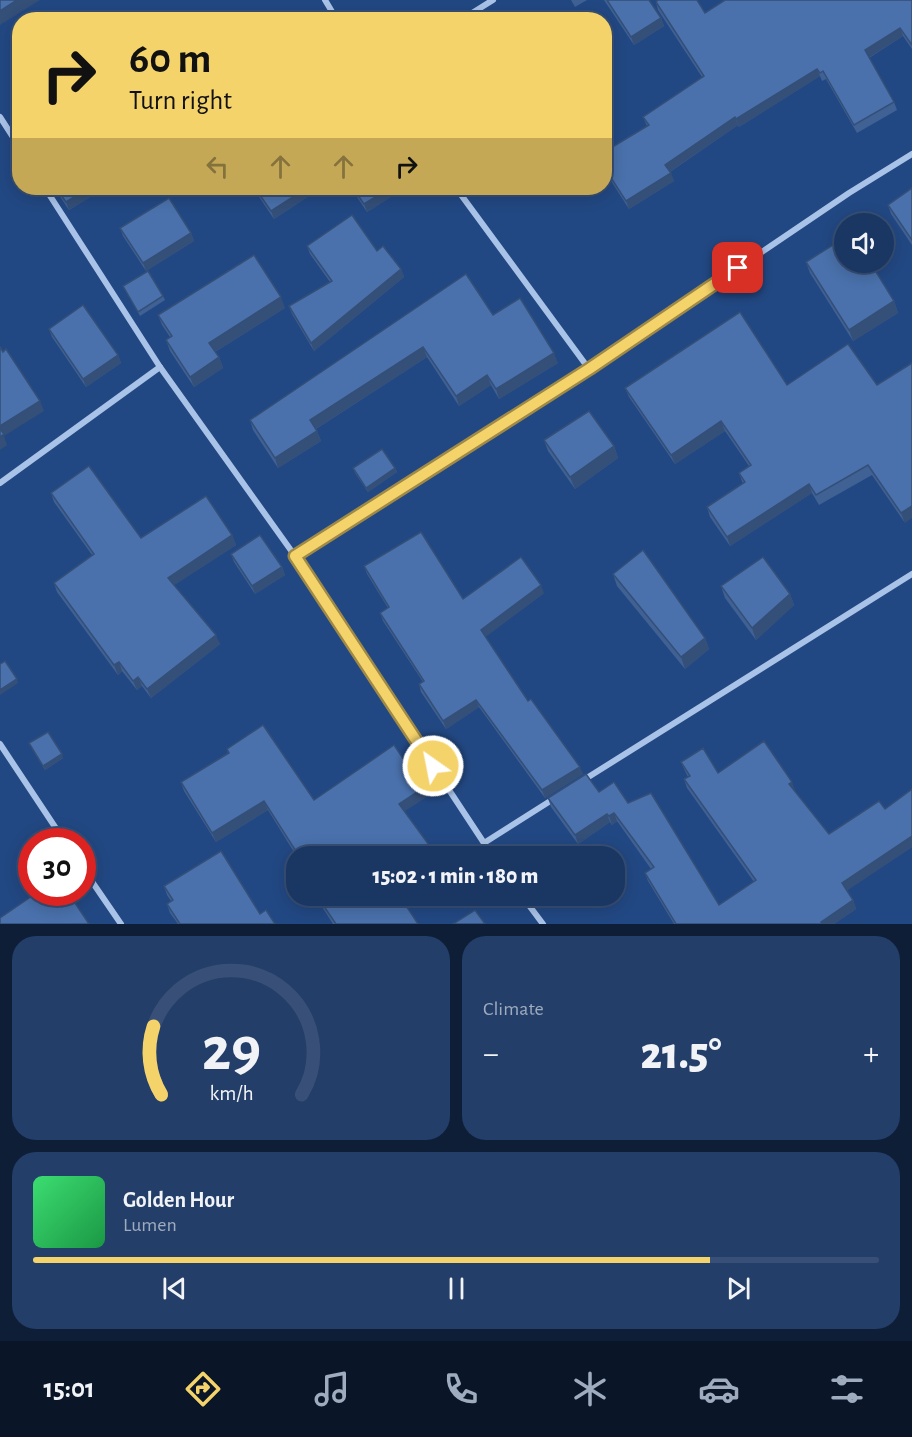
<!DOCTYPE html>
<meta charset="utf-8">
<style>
body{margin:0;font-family:"Alegreya Sans",sans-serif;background:#233e68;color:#f1f3f6;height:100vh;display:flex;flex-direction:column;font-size:22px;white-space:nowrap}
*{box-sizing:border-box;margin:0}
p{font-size:20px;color:#9fabbe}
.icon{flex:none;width:33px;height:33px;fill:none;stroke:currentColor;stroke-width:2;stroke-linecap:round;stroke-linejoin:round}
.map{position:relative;height:924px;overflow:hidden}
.sheet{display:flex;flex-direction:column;gap:12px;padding:12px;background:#0e1e36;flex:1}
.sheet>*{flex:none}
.guide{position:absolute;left:12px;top:12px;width:600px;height:183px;border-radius:24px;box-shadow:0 3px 15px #0003,0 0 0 2px #385077;background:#f5d36b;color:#111;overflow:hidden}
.controls{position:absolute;left:834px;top:213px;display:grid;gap:12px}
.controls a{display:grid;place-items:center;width:60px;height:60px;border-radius:50%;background:#1a3662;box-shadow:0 3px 15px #0003,0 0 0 2px #385077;font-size:30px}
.speed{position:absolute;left:18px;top:828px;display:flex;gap:12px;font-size:30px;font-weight:700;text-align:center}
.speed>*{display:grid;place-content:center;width:78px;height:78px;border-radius:50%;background:#1a3662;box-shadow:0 3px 15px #0003,0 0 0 2px #385077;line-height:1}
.speed .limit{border:9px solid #d22;background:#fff;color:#111}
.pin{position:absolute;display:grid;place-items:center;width:51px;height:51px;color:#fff;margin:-26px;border-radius:12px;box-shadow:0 3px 9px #0006}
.me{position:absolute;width:66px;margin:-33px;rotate:327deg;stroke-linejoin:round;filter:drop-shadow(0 0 4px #0008)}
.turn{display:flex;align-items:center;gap:21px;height:126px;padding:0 18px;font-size:27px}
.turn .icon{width:78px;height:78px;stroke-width:2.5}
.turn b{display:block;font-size:42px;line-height:51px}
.lanes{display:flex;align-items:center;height:57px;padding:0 18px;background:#0003;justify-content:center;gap:30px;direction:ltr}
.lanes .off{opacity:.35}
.big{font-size:45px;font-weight:800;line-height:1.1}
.sheet .widget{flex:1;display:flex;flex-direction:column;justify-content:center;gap:9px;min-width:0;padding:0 21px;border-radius:24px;background:#233e68}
.sheet .dial{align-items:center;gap:0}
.dial svg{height:156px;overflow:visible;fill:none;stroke:#385077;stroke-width:7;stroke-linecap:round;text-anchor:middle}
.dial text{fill:#f1f3f6;stroke:none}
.song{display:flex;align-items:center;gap:18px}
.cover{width:72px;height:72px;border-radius:9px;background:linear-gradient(135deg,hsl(140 70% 55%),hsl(140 70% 35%))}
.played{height:6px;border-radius:3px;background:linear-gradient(90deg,#f5d36b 80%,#385077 80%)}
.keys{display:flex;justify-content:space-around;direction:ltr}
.heat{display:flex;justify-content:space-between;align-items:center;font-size:33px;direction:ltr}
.sheet .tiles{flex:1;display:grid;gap:12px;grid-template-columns:1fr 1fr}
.widget:last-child{grid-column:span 2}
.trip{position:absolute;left:286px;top:846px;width:339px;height:60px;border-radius:24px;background:#1a3662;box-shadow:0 3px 15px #0003,0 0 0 2px #385077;font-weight:800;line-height:60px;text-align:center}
.tab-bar{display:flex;height:96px;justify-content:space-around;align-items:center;background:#0a1627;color:#9fabbe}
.tab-bar .icon{width:42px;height:42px}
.tab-bar .on{color:#f5d36b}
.tab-bar b{font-size:27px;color:#f1f3f6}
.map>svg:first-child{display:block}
</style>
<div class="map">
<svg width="912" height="924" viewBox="0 0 912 924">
<rect width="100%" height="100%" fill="#224883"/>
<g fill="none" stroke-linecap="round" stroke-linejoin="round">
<g stroke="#a9c3e8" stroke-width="6">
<path d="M325,0l12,20"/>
<path d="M461,20l32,-20"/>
<path d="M0,117l20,31"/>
<path d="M45,188l115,179 135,189 189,287"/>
<path d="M456,188l133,181"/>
<path d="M0,483l160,-116"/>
<path d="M295,556l294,-187 260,-176 63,-39"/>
<path d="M0,744l65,98"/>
<path d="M582,781l330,-207"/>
<path d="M494,856l-10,-13 71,-45"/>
<path d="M82,867l39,57"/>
<path d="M522,896l21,28"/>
</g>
</g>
<g fill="#406194">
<path d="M571,0h16l-12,7z"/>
<path d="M604,0h45l12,18 3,8 -30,19z"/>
<path d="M912,0v49l-9,-13 -34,22 25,44 3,8 -40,23 -31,-54 -4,2 -2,-5 -81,51 -1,-2 -68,47 4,9 -45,28 -25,-39v-18l43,-26 -4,-9 59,-40 -44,-67 -2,-8 49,11z"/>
<path d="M54,188h51l-36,22z"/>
<path d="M253,188h57l2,6 -38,25z"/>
<path d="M351,188h54l-38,24z"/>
<path d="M912,188v57l-21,-31 -3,-9z"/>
<path d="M120,228l71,5 3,8 -48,30 -23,-35z"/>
<path d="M307,246l70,5 24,18 3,8 -90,74 -22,-37 -3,-8 41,-24 -20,-28z"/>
<path d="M806,262l88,39 4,12 -45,28 -43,-68z"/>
<path d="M123,286l40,10 2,4 -25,16z"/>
<path d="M285,308l-70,44 4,5 4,11 -29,19 -24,-36 -4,-11 4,-3 -8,-12 -4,-10z"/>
<path d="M493,315l65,48 -59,36 -8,-14 -32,21 -32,-49 -111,72 5,12 -43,27 -25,-38 -3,-10z"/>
<path d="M49,329l69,26 3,8 -35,24 -34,-50z"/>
<path d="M848,344l57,179 -33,-48 -53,30 -7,-12 -82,53 -20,-29 -3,-10 36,-23 -4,-11 10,-7 -24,-35 -50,33 -46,-67 -4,-9 162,-3z"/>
<path d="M544,440l70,6 4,12 -43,31 -27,-38z"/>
<path d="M353,468h42l2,4 -29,20 -13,-19z"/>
<path d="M51,493l90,45 91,-3 4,10 -62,40 46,59 -69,54 -9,-12 -5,4 -15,-19 -4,4 -61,-83 -3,-9 38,-28 -38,-53z"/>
<path d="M231,554l51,13 3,8 -30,19 -21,-32z"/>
<path d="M364,566l99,33 81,-6 -59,44 43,64 55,73 -38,24 -66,-91 -33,22 -25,-37 -2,-8 4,-2 -40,-61 -3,-8 8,-5 -21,-34z"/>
<path d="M613,574l92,64 4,11 -24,20 -68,-83z"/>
<path d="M721,586l69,8 4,11 -38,35 -31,-42z"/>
<path d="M29,743l34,15 -18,12z"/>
<path d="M227,749l87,51 109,-12 3,9 -22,14 33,45 -140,1 -29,-47 -52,32 -32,-51 -3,-9 47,-29z"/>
<path d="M681,762l37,11 77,18 34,43 83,13 -65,43 6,10 3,9 -22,15h-160l-26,-43 -3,-8 6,-4 -34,-48 -5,4 -2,-3 -32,22 -27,-37 -3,-9 51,-6 29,11 91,102 35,-23 -67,-94 -3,-9 4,-2 -3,-6z"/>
<path d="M164,886l96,28 15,10h-97l-8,-11 -3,-9 4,-3 -4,-6z"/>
<path d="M315,896h104l-13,9 12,19h-85z"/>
</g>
<g fill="#344f78">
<path d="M17,0h23l-40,25v-14z"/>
<path d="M661,18l3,8 -30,19 -3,-8z"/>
<path d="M900,28l3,8 -35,22 -3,-8z"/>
<path d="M817,69l3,7 -81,51 -3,-8z"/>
<path d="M735,117l3,8 -70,48 -3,-8z"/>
<path d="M671,173l3,8 -45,28 -3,-8z"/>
<path d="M89,188h16l-36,22 -3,-8z"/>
<path d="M307,188h3l2,6 -38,25 -3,-8z"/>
<path d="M390,188h15l-38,24 -3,-8z"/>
<path d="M191,233l3,8 -48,30 -3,-8z"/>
<path d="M401,269l3,8 -90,74 -3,-8z"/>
<path d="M281,297l4,11 -72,45 -4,-10z"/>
<path d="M894,301l4,12 -45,28 -4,-11z"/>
<path d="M423,347l4,10 -113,73 -4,-10z"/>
<path d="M554,353l4,10 -59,36 -3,-10z"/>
<path d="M118,355l3,8 -35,24 -3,-8z"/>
<path d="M219,357l4,11 -29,19 -4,-10z"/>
<path d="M487,375l4,10 -32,21 -3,-10z"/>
<path d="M40,401l4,10 -40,25 3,9 -7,5v-24z"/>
<path d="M721,421l4,10 -50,33 -4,-9z"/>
<path d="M317,431l4,10 -43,27 -3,-10z"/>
<path d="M614,446l4,12 -43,31 -5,-12z"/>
<path d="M395,468l2,4 -29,20 -2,-4z"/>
<path d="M809,484l3,9 -82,53 -3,-9z"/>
<path d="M912,506v12l-7,5 -4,-10z"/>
<path d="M232,535l4,10 -65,42 -3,-9z"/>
<path d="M282,567l3,8 -30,19 -3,-8z"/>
<path d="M541,585l3,8 -60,45 -3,-8z"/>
<path d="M790,594l4,11 -38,35 -4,-12z"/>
<path d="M216,635l4,9 -69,54 -4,-9z"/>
<path d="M705,638l4,11 -24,20 -4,-12z"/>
<path d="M119,662l3,9 -4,4 -4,-10z"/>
<path d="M138,677l4,9 -5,4 -4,-9z"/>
<path d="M17,679l1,4 -18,12v-5z"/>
<path d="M476,700l3,7 -33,22 -3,-8z"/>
<path d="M62,754l1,4 -18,12 -2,-4z"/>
<path d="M580,767l3,7 -38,24 -3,-8z"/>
<path d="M792,782l3,9 -6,-7z"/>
<path d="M423,788l3,9 -24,16 -3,-9z"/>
<path d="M264,801l4,9 -52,32 -4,-9z"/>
<path d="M614,813l3,8 -5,4 -3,-9z"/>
<path d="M607,814l3,8 -32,22 -3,-9z"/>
<path d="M912,836v11l-67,45 -3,-9z"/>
<path d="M404,896h15l-15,11 -3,-9z"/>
<path d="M853,900l3,9 -22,15h-12l-1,-2z"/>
</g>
<g fill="#4a71ac" stroke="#344f78" stroke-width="1.5">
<path d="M0,0h17l-17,11z"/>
<path d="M607,0h42l12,18 -30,19z"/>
<path d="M658,0h39l8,13 20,-13h187v45l-12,-17 -35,22 29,52 -40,23 -31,-54 -3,2 -3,-4 -81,50 -1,-2 -70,48 6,8 -45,28 -22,-34v-15l45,-27 -6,-8 61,-41 -48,-74z"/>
<path d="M56,188h33l-23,14z"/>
<path d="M255,188h52l-36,23z"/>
<path d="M353,188h37l-26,16z"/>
<path d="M912,188v52l-24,-35z"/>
<path d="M169,198l22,35 -48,30 -23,-35z"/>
<path d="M352,215l25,36 6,-5 18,23 -90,74 -22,-37 43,-25 -25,-35z"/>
<path d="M844,238v24h26l24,39 -45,29 -43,-68z"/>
<path d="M254,255l27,42 -72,46 10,14 -29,20 -24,-37 6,-4 -14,-21z"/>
<path d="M148,271l15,25 -25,16 -15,-26z"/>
<path d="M466,274l27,41 27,-17 34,55 -58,36 -9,-14 -31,21 -33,-49 -113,73 7,11 -42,27 -25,-38z"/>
<path d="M83,305l35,50 -35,24 -34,-50z"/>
<path d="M740,312l47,73 61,-41 29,41 35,-22v143l-11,7 -33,-48 -52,30 -7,-11 -82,53 -20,-30 38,-25 -6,-9 12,-8 -30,-44 -50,34 -46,-67z"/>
<path d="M0,347l3,5 3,-3 34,52 -40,25z"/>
<path d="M589,411l25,35 -44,31 -26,-37z"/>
<path d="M0,429l4,5 -4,3z"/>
<path d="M382,449l13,19 -29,20 -13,-20z"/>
<path d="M89,466l52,72 65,-42 26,39 -64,43 48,57 -69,54 -9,-12 -5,4 -14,-19 -5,3 -60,-82 40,-29 -43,-61z"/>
<path d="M421,532l42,67 58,-42 20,28 -60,45 47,71 3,-2 49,68 -38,23 -66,-90 -33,21 -24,-37 5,-3 -44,-68 9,-6 -25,-41z"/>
<path d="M260,535l22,32 -30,19 -21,-32z"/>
<path d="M643,550l62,88 -24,19 -68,-83z"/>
<path d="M763,557l27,37 -38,34 -31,-42z"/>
<path d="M5,661l12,18 -17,11v-26z"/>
<path d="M263,725l51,75 80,-55 29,43 -24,16 38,52h-138l-35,-55 -52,32 -31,-51 48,-29 -2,-4z"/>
<path d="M48,732l14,22 -19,12 -14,-23z"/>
<path d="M764,741l28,41 -3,2 40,50 50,-33 6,8 27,-20v47l-70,47 11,17 -32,22 2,2h-147l-31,-51 9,-6 -40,-54 -5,3 -2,-2 -32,21 -27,-37 38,-24 13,18 15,-10 14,21 23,-10 68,112 37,-25 -72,-101 6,-3 -9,-14 22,-14 15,25z"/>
<path d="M221,851l39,63 6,-4 9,14h-95l-13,-20 6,-4 -9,-14z"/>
<path d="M38,892h14l10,15 11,-7 16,24h-89v-6z"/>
<path d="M317,896h87l-3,2 17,26h-82z"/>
<path d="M475,910l10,14h-32z"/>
</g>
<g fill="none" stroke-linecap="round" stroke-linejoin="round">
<g stroke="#9f8946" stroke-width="15">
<path id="route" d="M433,766l-138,-210 294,-187 149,-101"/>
</g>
<use href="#route" stroke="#f5d36b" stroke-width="10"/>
</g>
</svg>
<div class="controls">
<a><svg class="icon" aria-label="sound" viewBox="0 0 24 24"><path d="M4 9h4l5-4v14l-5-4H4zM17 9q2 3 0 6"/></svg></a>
</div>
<div class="speed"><div class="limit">30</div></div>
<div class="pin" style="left:738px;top:268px;background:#d93025"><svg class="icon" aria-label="arrive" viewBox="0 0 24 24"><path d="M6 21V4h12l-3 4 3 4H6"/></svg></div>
<svg class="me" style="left:433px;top:766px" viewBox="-20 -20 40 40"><circle r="17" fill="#f5d36b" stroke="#fff" stroke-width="3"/><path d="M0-11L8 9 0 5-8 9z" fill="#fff"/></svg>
<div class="trip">15:02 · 1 min · 180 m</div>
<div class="guide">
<div class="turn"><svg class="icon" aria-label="right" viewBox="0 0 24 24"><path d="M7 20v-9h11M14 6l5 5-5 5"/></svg><div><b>60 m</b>Turn right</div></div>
<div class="lanes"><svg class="icon off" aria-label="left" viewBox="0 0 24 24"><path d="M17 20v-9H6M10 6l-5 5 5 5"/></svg><svg class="icon off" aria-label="ahead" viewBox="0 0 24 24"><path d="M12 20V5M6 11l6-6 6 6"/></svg><svg class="icon off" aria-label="ahead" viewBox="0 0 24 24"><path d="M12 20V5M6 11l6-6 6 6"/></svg><svg class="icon" aria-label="right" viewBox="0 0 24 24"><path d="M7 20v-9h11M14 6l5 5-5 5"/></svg></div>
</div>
</div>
<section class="sheet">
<div class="tiles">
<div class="widget dial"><svg viewBox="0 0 100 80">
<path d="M14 69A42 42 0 1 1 86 69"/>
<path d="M14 69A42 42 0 0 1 10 34" stroke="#f5d36b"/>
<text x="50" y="56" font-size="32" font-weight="700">29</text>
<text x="50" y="72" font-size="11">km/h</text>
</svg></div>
<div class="widget"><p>Climate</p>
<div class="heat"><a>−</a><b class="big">21.5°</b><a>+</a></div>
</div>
<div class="widget">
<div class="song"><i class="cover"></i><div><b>Golden Hour</b><p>Lumen</p></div></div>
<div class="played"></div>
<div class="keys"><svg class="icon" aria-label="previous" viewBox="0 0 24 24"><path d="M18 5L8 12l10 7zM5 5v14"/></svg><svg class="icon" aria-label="pause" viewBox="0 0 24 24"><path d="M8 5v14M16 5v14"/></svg><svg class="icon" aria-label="next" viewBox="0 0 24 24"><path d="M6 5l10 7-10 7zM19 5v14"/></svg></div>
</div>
</div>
</section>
<nav class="tab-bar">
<b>15:01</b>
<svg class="icon on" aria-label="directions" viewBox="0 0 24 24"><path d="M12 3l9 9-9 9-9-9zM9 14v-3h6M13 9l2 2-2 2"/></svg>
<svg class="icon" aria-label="music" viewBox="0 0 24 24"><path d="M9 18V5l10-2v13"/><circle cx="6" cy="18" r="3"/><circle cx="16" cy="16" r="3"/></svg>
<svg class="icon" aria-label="phone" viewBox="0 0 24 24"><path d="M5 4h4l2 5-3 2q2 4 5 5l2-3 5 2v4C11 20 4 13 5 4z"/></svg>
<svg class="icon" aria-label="climate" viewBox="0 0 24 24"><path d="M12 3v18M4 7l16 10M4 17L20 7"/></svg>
<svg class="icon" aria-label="car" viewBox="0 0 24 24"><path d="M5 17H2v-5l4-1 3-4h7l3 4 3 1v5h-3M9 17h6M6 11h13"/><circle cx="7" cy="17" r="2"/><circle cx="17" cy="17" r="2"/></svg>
<svg class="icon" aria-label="filters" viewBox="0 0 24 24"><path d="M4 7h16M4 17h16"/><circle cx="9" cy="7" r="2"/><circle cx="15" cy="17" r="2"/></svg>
</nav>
